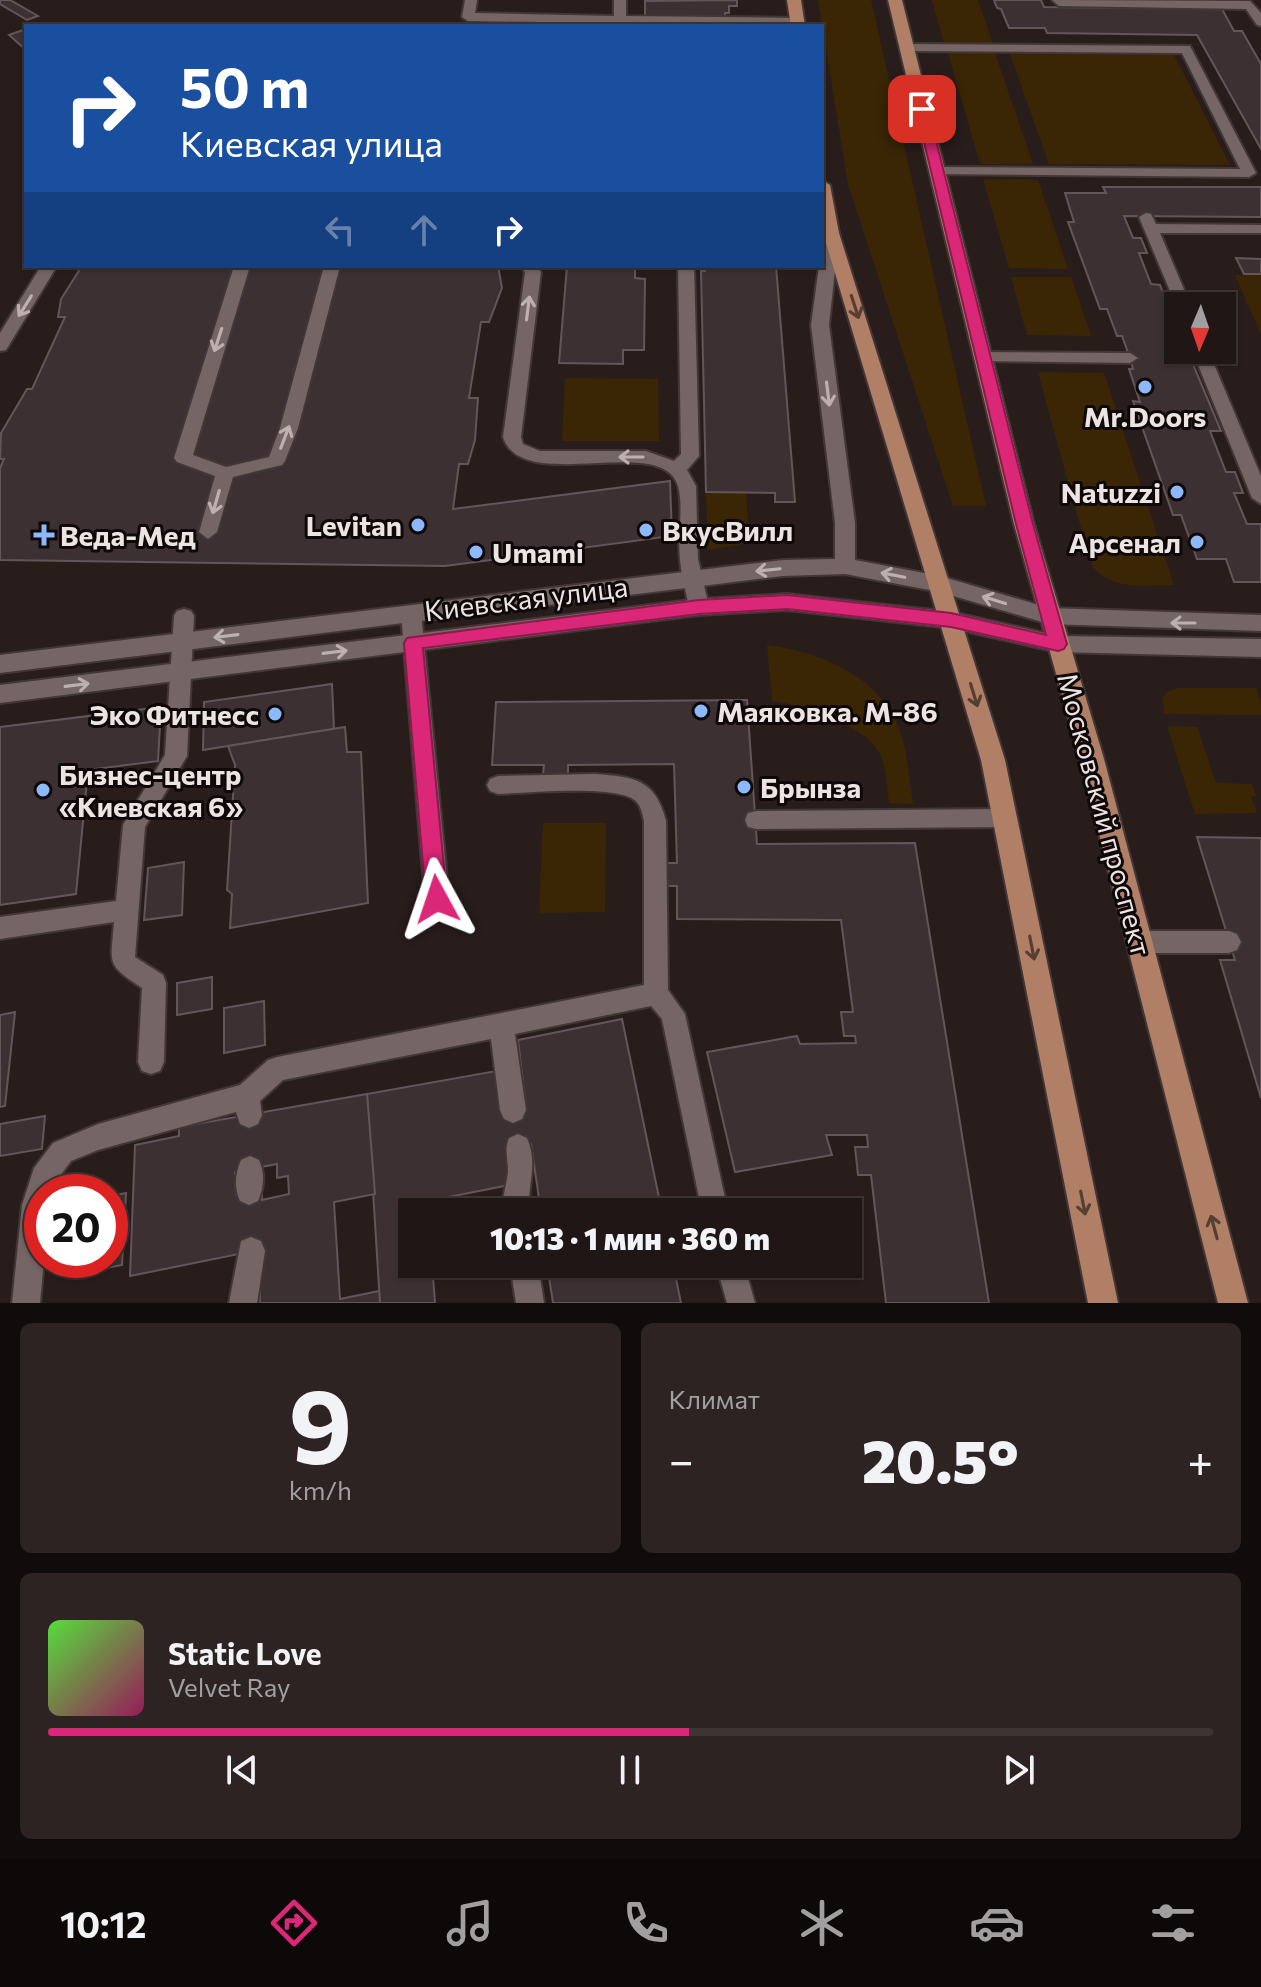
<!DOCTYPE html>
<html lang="ru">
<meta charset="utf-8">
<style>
body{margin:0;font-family:Commissioner,sans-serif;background:#2c2322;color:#f1f3f6;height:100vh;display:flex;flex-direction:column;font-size:30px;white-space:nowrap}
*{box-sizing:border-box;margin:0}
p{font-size:26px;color:#a19fa0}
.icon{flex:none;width:44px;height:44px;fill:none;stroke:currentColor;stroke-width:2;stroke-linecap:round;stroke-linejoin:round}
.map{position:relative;height:1303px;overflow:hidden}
.sheet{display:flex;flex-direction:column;gap:20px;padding:20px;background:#110c0c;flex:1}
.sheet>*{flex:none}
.guide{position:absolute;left:24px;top:24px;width:800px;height:244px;border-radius:0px;box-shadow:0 2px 6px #0004,0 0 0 2px #3c3534;background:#1a4fa0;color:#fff;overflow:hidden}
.needle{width:52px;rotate:182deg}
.fabs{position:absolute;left:1164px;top:292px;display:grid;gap:16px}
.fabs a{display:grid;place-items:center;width:72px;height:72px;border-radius:0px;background:#1f1615;box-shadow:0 2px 6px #0004,0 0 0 2px #3c3534;font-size:40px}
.speed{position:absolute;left:24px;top:1174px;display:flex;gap:16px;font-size:40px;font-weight:700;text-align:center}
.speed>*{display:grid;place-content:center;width:104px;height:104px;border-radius:50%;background:#1f1615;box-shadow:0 2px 6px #0004,0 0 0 2px #3c3534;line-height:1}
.speed .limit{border:12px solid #d22;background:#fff;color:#111}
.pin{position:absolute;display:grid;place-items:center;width:68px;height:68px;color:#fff;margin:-34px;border-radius:16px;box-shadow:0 4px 12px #0006}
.me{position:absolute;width:88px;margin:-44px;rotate:355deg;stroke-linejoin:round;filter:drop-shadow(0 0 6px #0008)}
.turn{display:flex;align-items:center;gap:28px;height:168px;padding:0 24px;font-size:36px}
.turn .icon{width:104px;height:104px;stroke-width:2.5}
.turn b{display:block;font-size:56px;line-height:68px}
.lanes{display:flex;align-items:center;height:76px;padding:0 24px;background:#0003;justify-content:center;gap:40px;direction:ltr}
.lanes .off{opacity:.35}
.big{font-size:60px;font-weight:800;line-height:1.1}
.sheet .tile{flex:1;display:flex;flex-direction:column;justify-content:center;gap:12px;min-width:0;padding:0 28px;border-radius:12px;background:#2c2322}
.sheet .dial{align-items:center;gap:0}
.dial b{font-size:104px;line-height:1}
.song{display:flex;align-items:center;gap:24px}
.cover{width:96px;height:96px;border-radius:12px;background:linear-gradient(135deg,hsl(110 70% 55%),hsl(330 70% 35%))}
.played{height:8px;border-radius:4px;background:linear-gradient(90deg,#db2777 55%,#3c3534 55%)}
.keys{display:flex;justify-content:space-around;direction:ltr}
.heat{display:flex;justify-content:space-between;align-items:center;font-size:44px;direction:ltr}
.sheet .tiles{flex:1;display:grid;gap:20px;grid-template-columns:1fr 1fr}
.tile:last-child{grid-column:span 2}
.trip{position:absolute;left:398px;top:1198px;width:464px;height:80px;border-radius:0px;background:#1f1615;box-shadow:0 2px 6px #0004,0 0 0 2px #3c3534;font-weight:800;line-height:80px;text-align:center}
.menu{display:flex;height:128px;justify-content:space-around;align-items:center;background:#0c0908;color:#a19fa0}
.menu .icon{width:56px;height:56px}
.menu .selected{color:#db2777}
.menu b{font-size:36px;color:#f1f3f6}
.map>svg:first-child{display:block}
</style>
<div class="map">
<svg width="1261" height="1303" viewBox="0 0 1261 1303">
<rect width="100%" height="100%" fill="#291d1c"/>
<g fill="#3a2605">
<path d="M818,0h53l115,506h-33l-105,-322z"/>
<path d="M932,0h46l15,44h-49z"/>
<path d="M948,53h47l38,111h-53z"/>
<path d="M1010,54l164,1 56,110 -181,-1z"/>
<path d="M983,179l55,1 30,89 -59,-1z"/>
<path d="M1235,275h26v59z"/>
<path d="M1011,277h60l20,59 -64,-1z"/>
<path d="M1038,372l66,1 37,113h-72z"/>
<path d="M565,378l93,1 1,62h-97z"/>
<path d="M706,492l40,1 3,50 -41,7z"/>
<path d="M1071,494l73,1 30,90c-29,0 -61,6 -81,-18z"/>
<path d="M767,645c53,7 114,31 133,86 8,23 9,49 13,73l-24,-1c-2,-15 -2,-35 -9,-49 -13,-28 -79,-50 -108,-53z"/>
<path d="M1177,688h79l5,14v13l-97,-1 -2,-16 5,-6z"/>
<path d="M1167,726l30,1 19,56 36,1 4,12 -5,1 6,16 -62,1z"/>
<path d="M543,823h63l-1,89 -66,1z"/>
</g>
<g fill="#3d3033" stroke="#645559" stroke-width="2" fill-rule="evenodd">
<path d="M0,0h10l28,16 -11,4 -27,-16z"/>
<path d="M737,0v6h-8v7h-4v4h-80v-16z"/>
<path d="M994,0h47l3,7 178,2 12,22h8l19,33v85l-64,-114 -150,-2 -2,-5h-36l-8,-19 -4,-1z"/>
<path d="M26,29v21l-17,-15z"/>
<path d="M1103,187h158v30l-137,-1 9,22h8l6,15h-8l12,31 9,1 18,43v22h9l34,81h-11l16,41h9l8,21h-9l13,31h14v58h-27l-8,-23h-29l-16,-44h-8l-40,-114 7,1 -11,-33h4l-3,-11 -8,-22h-5l-10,-27h-7l-32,-87h6l-9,-29h41z"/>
<path d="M1236,258l25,1v15h-17z"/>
<path d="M82,266h416l4,22 -13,34h-8l-12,76h9l-3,42 -7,24h-9l-6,45 217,-28 2,55 -227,30 -445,-6v-92l4,-9h-4l1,-26 26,-44h5l33,-72h-7l3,-18z"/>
<path d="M567,266l68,1v11l10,1 -1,71h-21v14l-64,-1z"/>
<path d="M705,266h71l19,236h-20v-9l-69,-1 -5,-221h4z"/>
<path d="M332,684l2,45 -131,21 1,-48z"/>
<path d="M747,700l10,144 158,-1 74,460h-103l-15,-128h-13l-3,-28h13l-1,-12h-41l6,20 -97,17 -28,-120 90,-16 3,8 56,-1 -1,-7h-11l-3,-24h12l-12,-92 -164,-1v-33h-12v-23h12l-3,-99 -106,1v10h-25l1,-10h-52l4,-63z"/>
<path d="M161,707l-3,54 -70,9 -12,124 -76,11v-178z"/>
<path d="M345,727l2,25h14l7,151 -138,25 2,-34 -5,-4 8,-125 -7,-19z"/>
<path d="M1197,837l64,1v260l-41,-138h15z"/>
<path d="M184,862l-2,53 -38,5 4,-52z"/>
<path d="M212,977v32l-35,6v-32z"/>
<path d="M264,1001l1,44 -41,8v-45z"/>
<path d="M15,1012l-10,94 -5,1v-92z"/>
<path d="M622,1019l40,193h-121l-10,-68 -24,5 3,26 -6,11 -101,20 1,23 8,-2v37h20l3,39h-55l-13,-209 129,-23 17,39 13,-2 -8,-68z"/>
<path d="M367,1094l8,100 -41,8 6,97 39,-8 1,12h-120l-1,-53 -129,26 5,-131 44,-9v-9zM277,1164v14l11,-2 1,18 -27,6v-11l-26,5 -1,-22z"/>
<path d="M45,1116l-3,33 -42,7v-32z"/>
<path d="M126,1193l-4,72 -51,10 1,-15h38v-64z"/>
<path d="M547,1264h126l8,39h-128z"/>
</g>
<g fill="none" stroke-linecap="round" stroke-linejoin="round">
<g stroke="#423736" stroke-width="4">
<g id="service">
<path d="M465,0h12l-2,13 139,3v-16h12v16l172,2 6,4 -6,4 -330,-5 -6,-4z"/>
<path d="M1052,0l198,1 11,12v13l-4,-1 -11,-16 -187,-3z"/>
<path d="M903,44l287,2 66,127 -7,4 -317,-3 -2,-3 7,-4 303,2 -58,-116 -275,-2 -4,-1z"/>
<path d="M1146,213l5,1 5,10 105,1v8h-101l31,73h-13v4l-39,-93z"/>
<path d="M41,266h16l-51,84 -6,1v-18z"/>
<path d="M234,266h16l-57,189 33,12 43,-10 11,-29 44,-162h16l-42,162 -13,33 -3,4 -49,12 -16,55 -9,7 -9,-7 16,-56 -38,-14 -3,-4z"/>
<path d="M520,266h16l5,6 -20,165 2,7 17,7h106l28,10 7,-7 -3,-188h16l5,190 -12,14 9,16 2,73 11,48 -3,5h-14l-3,-5c-3,-16 -8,-32 -9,-48 -3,-23 4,-51 -2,-73 -16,-54 -156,10 -175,-49l22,-165z"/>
<path d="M1192,350h16l53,126v28l-9,-6z"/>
<path d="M983,352l147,1 8,5 -8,5 -153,-2 -2,-4z"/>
<path d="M411,606l7,2 3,5 28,286 -4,7 -8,3 -8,-3 -4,-7 -24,-286 3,-5z"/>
<path d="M184,609l7,2 3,5 -7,140 -42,71 -10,130 28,18 3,8 -2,79 -4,9 -9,3 -9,-3 -4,-9 4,-74c-37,-25 -31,-23 -28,-66l-114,17v-22l116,-16 7,-76 42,-70 9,-139 3,-5z"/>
<path d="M595,774c40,3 60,5 71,47l2,169 17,24 43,198h-26l-40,-193 -11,-13 -136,28 11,76 -4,9 -9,4 -9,-4 -4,-9 -9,-71 -208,41 -23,21 2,14 -4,9 -9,4 -9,-4 -4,-12 -138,38 -27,11 -17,23 -2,8h-10l2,68 -4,43h-28l10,-98 12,-37 19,-25 45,-19 142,-39 28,-25 9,-3 367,-72v-164c-2,-8 -3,-17 -11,-22 -23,-14 -106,-6 -135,-5l-8,-3 -3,-6 3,-6 8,-3z"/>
<path d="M1006,809l8,2 3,7 -3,7 -8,2 -250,2 -8,-2 -3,-7 3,-7 8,-2z"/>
<path d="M1140,931h89l8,3 4,8 -4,8 -8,3h-89l-8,-3 -4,-8 4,-8z"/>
<path d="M518,1134l9,4c12,28 -1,47 3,74h-26c-3,-15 3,-26 4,-41 0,-12 -4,-21 1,-33z"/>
<path d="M250,1156l9,4c6,13 5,28 -1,41l-9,4 -9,-4c-6,-13 -5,-28 1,-41z"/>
<path d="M251,1237l10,4 4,10 -8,52h-28l12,-62z"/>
<path d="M510,1264h28l6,39h-28z"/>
<path d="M716,1264h28l11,39h-28z"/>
</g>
</g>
<g stroke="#423736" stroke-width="4">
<g id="minor">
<path d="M831,228l8,5 -10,92 26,198v37l85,16 109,32 212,7v16l-212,-7 -109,-32 -95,-18 -62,2 -783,97v-18l783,-95 52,-1v-36l-24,-198 8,-59h3l1,-33z"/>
<path d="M1058,636l203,3v18l-203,-5 -8,-2 -3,-6 3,-6z"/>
</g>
</g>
<g stroke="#423736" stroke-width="4">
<path id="tertiary" d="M787,594l164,18 107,24 8,2 3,6 -3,6 -8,2 -107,-24 -164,-18 -88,5 -699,88v-18l699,-86z"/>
</g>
<g stroke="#423736" stroke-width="4">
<g id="primary">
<path d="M787,0h14l4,26h-14z"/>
<path d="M888,0h14l132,524 70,235 144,544h-30l-138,-544 -66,-235z"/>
<path d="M822,180l8,5 9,48 166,527 113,543h-30l-107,-543 -158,-527z"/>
</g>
</g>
<use href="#service" fill="#756564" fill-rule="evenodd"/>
<use href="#minor" fill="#756564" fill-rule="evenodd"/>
<use href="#tertiary" fill="#756564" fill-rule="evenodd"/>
<use href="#primary" fill="#b17f66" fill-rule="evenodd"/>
</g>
<defs><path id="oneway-shaft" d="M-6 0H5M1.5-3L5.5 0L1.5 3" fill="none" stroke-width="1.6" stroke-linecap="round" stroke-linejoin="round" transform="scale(2)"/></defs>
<g stroke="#bcb1b0">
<use href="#oneway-shaft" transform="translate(25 306) rotate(122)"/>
<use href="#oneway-shaft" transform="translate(528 308) rotate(-83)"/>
<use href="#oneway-shaft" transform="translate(218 340) rotate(108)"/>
<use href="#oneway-shaft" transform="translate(828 394) rotate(83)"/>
<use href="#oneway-shaft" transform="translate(285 437) rotate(-69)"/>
<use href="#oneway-shaft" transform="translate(631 457) rotate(180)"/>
<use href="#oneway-shaft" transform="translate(216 502) rotate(106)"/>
<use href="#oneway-shaft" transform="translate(768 570) rotate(174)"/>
<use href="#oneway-shaft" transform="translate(893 575) rotate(-169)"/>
<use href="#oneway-shaft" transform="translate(994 600) rotate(-163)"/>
<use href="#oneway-shaft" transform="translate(1183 623) rotate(-180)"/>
<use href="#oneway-shaft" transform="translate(226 636) rotate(173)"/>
<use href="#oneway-shaft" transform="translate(335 652) rotate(-7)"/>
<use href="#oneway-shaft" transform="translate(77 685) rotate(-7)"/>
</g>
<g stroke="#573e32">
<use href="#oneway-shaft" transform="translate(855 307) rotate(72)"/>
<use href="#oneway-shaft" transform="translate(974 695) rotate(73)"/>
<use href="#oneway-shaft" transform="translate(1032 948) rotate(79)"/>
<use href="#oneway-shaft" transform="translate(1083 1203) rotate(79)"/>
<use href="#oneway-shaft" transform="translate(1214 1227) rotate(-105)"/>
</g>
<path fill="#db2777" stroke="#8e194d" stroke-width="2" d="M922,105l6,4 105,415 34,120 -3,5 -6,2 -107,-24 -164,-18 -88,5 -276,34 24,251 -3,7 -7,3 -8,-3 -3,-7 -22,-256 3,-5 292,-38 88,-5 164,18 95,22 -30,-111 -100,-415z"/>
<g fill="#8cb9fc" stroke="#0e0908" stroke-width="3">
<circle cx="1145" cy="387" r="8"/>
<circle cx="1177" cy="492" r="8"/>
<circle cx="418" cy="525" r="8"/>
<circle cx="646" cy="530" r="8"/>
<path d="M40 523h8v8h8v8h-8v8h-8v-8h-8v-8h8z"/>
<circle cx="1197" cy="542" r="8"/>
<circle cx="476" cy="552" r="8"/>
<circle cx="701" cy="711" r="8"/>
<circle cx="275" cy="714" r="8"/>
<circle cx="744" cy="787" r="8"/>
<circle cx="43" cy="790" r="8"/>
</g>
<g text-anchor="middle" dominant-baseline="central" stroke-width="6" stroke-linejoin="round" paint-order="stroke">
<g font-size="28" font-weight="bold" fill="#ece3e2" stroke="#0e0908" text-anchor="start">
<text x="1145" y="416" text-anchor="middle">Mr.Doors</text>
<text x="1161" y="492" text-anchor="end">Natuzzi</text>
<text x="402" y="525" text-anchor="end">Levitan</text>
<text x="662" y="530">ВкусВилл</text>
<text x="60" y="535">Веда-Мед</text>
<text x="1181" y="542" text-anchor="end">Арсенал</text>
<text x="492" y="552">Umami</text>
<text x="717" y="711">Маяковка. М-86</text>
<text x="259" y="714" text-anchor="end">Эко Фитнесс</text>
<text x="59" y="774">Бизнес-центр<tspan x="59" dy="32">«Киевская 6»</tspan></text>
<text x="760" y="787">Брынза</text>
</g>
<g font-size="28" fill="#ece3e2" stroke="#0e0908">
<text transform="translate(526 598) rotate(-7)">Киевская улица</text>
<text transform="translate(1105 814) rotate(75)">Московский проспект</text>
</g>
</g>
</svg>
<div class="fabs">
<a><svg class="needle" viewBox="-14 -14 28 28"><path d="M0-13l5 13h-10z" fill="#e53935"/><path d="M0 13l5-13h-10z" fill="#a19fa0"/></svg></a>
</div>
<div class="speed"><div class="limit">20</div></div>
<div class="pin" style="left:922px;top:109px;background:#d93025"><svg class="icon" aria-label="arrive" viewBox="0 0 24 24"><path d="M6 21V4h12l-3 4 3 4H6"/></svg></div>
<svg class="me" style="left:437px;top:899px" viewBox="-20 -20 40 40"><path d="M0-17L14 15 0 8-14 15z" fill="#db2777" stroke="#fff" stroke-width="4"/></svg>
<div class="trip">10:13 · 1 мин · 360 m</div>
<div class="guide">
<div class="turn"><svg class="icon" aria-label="right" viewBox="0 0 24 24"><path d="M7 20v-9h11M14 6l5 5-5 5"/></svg><div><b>50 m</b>Киевская улица</div></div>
<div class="lanes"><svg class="icon off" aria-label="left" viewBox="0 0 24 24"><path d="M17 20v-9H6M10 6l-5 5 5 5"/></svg><svg class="icon off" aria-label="ahead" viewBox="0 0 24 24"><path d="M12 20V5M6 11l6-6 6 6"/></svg><svg class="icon" aria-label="right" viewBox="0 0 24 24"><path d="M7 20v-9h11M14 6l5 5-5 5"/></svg></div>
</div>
</div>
<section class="sheet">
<div class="tiles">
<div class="tile dial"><b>9</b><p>km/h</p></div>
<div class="tile"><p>Климат</p>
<div class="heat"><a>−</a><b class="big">20.5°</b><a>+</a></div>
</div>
<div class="tile">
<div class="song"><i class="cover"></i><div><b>Static Love</b><p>Velvet Ray</p></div></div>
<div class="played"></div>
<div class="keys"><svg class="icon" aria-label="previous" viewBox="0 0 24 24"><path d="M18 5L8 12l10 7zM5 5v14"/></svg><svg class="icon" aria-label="pause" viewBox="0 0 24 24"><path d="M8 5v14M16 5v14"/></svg><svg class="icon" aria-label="next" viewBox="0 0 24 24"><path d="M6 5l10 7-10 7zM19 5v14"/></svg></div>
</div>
</div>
</section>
<nav class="menu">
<b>10:12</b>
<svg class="icon selected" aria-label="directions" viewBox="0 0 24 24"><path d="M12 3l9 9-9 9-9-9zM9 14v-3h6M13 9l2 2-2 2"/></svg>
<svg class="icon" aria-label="music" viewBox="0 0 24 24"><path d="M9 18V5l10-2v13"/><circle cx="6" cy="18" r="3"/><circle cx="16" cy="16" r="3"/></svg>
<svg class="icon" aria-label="phone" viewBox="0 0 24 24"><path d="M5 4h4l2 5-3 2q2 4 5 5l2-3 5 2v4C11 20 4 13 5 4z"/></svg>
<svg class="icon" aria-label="climate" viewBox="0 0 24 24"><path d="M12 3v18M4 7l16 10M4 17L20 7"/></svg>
<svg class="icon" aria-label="car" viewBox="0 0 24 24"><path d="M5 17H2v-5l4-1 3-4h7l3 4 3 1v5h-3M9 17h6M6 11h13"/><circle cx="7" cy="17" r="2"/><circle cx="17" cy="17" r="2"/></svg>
<svg class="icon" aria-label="filters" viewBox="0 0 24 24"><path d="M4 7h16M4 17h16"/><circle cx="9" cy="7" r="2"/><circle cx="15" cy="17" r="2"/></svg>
</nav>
